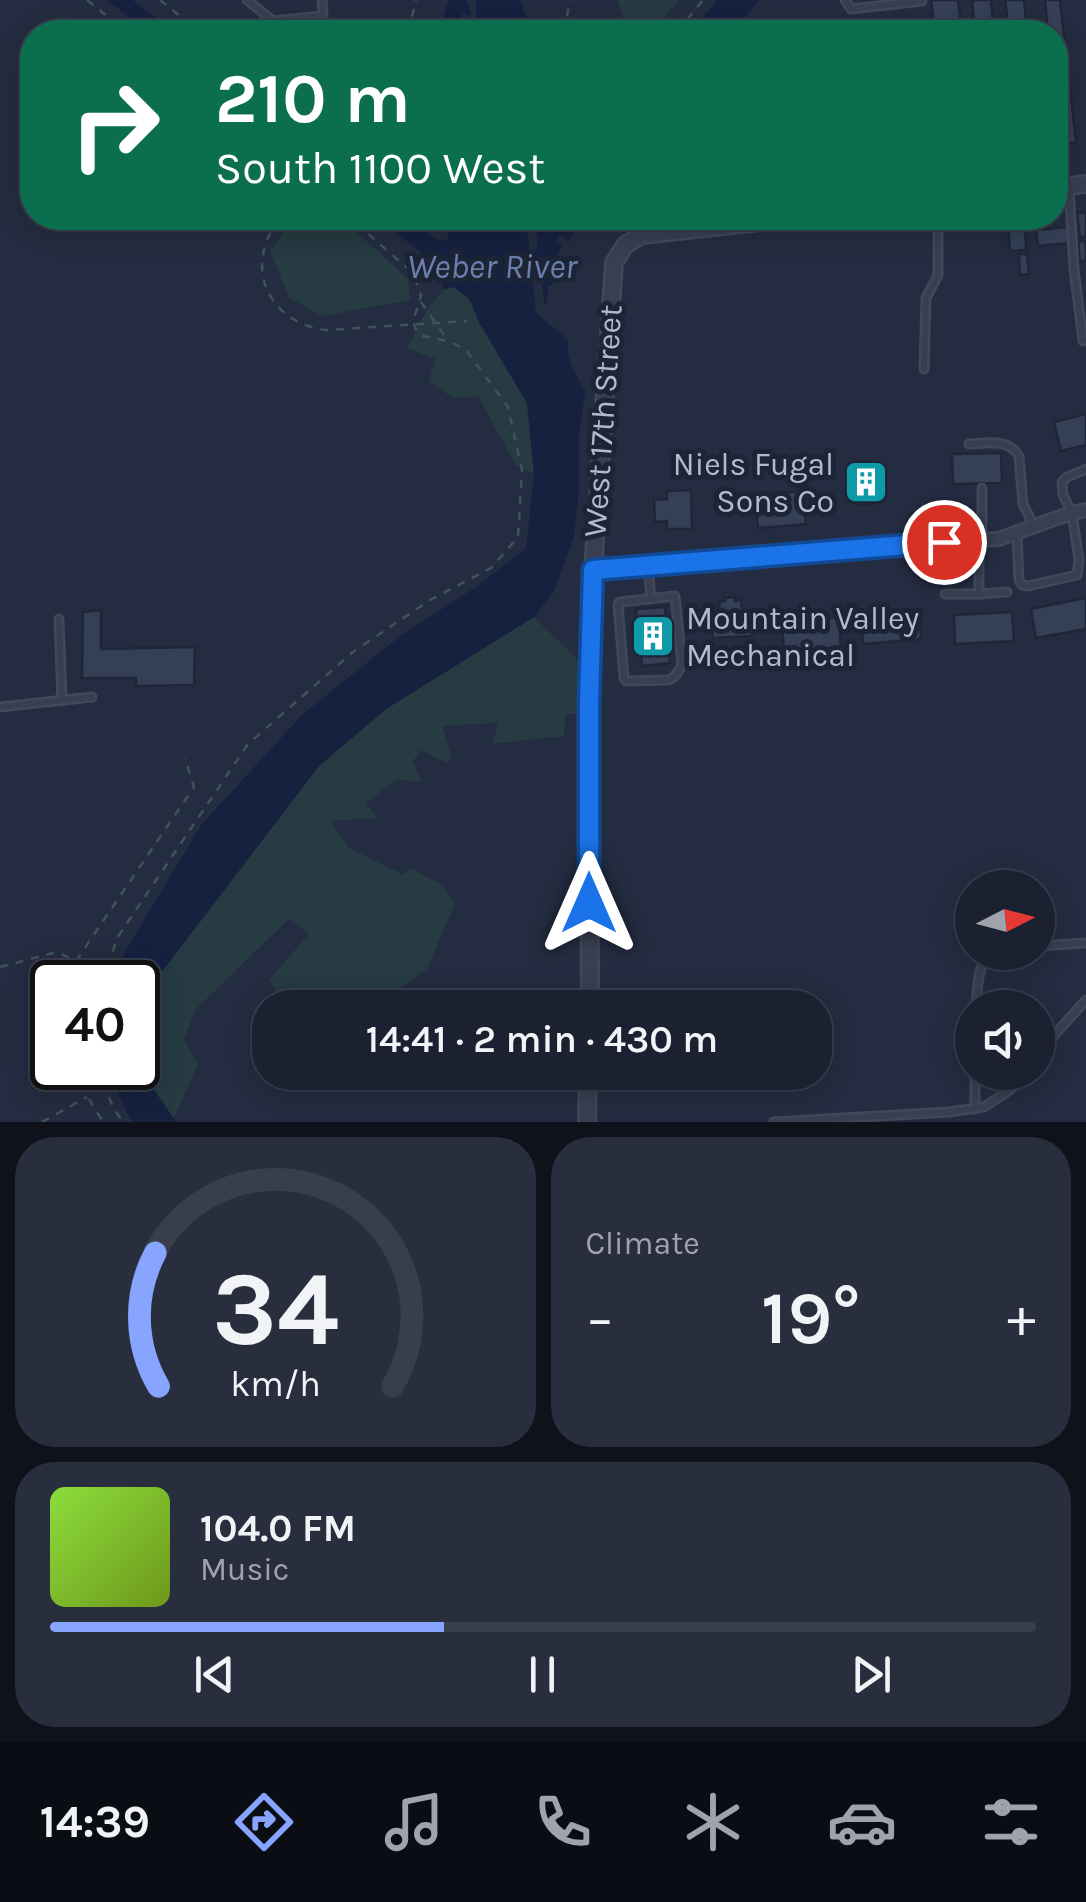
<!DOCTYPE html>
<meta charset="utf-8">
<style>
body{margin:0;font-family:Karla,sans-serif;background:#282e3d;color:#f1f3f6;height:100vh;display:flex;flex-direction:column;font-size:38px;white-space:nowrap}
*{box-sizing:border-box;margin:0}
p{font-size:32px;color:#a0a3ab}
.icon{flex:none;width:55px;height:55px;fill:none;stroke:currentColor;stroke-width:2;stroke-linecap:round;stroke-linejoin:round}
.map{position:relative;height:1122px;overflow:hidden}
.panel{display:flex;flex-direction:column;gap:15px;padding:15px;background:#0f121b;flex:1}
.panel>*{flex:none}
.banner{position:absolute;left:20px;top:20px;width:1048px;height:210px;border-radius:40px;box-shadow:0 5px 25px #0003,0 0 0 2px #393e4d;background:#0b6e4f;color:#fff;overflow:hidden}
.needle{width:65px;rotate:84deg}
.controls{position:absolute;left:955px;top:870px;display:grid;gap:20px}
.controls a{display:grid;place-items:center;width:100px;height:100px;border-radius:50%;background:#1b2131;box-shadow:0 5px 25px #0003,0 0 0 2px #393e4d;font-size:50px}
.speed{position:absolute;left:30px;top:960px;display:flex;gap:20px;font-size:50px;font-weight:700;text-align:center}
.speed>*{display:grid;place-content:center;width:130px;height:130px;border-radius:50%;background:#1b2131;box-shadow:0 5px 25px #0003,0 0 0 2px #393e4d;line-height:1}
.speed .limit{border:5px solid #111;border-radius:15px;background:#fff;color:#111}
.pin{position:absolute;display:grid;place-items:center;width:85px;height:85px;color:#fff;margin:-42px;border:5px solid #fff;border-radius:50%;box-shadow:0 2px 10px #0007}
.me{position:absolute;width:110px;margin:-55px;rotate:0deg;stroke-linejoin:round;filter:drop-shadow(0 0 8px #0008)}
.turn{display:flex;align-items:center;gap:35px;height:210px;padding:0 30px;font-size:45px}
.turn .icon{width:130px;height:130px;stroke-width:2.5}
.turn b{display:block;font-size:70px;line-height:85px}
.big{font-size:75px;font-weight:600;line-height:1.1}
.panel .tile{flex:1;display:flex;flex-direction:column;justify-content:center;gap:15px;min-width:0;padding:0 35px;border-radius:40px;background:#282e3d}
.panel .dial{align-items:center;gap:0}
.dial svg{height:260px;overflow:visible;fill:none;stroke:#393e4d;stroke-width:7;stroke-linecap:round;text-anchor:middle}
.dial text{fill:#f1f3f6;stroke:none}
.song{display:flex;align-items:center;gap:30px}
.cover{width:120px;height:120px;border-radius:15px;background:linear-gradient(135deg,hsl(90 70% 55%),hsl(80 70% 35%))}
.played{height:10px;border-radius:5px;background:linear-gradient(90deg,#87a5fe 40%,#393e4d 40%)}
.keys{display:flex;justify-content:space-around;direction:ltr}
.heat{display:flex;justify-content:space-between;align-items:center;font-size:55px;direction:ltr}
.panel .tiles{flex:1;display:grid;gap:15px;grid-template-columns:1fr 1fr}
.tile:last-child{grid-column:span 2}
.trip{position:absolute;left:252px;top:990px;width:580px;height:100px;border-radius:40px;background:#1b2131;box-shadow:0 5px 25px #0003,0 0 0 2px #393e4d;font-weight:600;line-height:100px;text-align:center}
.dock{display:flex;height:160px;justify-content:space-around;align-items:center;background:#0b0d14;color:#a0a3ab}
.dock .icon{width:70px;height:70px}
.dock .active{color:#87a5fe}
.dock b{font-size:45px;color:#f1f3f6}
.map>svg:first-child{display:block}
</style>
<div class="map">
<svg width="1086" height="1122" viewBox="0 0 1086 1122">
<rect width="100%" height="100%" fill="#242c41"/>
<g fill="#263b42">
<path d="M618,0h61l-22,26 -12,4 -20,-8z"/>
<path d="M295,218h46l67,61 2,21 -87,16 -34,-18 -19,-47z"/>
<path d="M454,287l15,12 11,25 47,79 7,71 -18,-8 -38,-70 -25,2 -24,-17 6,-22 -28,-11 21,-40 16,-19z"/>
<path d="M534,617l51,50 -1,47h-19l-1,22 -71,8 5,-21 -56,3 10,31 -6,6 -25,-13 -8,11 8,21 -25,-2 -30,23 12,15 -48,3 19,27 53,26 10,-5 32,17 11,18 -28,65 -34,24 -48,14h-58l-18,-27 40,-46 -20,-15 -93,90 -12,31 14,24 -24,54 -21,-29 -8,-72 9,-35 165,-216 67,-57z"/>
</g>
<g fill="#162140">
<path d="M107,0h26l40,32h-25z"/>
<path d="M448,0h19l4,14 -2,2 -7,-3 -2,19h-20z"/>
<path d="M483,0h37l9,25v7h-34l1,-3 -8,-9 -1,-13z"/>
<path d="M717,0h42l-26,32h-42z"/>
<path d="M378,218c8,0 19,-2 26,0 19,4 25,25 44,22l-2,-22h80l10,95 32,27v13l3,12 14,27 -6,46v50l-5,49 -20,54 -20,26 -148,92 -67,57 -165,216 -9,35 8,71 23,34h-43l-7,-12 -19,-42h31v-86h-24l11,-31 77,-127 101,-110 100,-80 73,-47 50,-39 8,-74 -7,-71 -47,-79 -11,-25 -15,-12 -10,2 -6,-23z"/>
<path d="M549,218h35l-16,23 -23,-19z"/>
<path d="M540,228l23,19 -13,16 4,4 -2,19h-4l-1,17h-3l-7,-67 -2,-3z"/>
</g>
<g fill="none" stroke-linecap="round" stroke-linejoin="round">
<path stroke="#162140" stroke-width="11" d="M523,273l44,-55"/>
<path stroke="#162140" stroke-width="20" d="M486,0v32"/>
</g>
<g fill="#354057" stroke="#1f2638" stroke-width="2.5">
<path d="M931,0h27l4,32h-27z"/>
<path d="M972,0h19l3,32h-19z"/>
<path d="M1005,0h19l3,32h-18z"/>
<path d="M1045,0h15l16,142 -16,2 -5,-50v-62h-7z"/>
<path d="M1086,212v25h-6l-3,-24z"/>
<path d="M1008,226h17l1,24 -16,1z"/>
<path d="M1068,227l2,16 -32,3 -2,-16z"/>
<path d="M1078,241h8v19l-6,1z"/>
<path d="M1019,254h8l2,20 -9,1z"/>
<path d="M1086,414v31l-25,6 -7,-29z"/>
<path d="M1001,453l1,30 -49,1 -1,-30z"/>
<path d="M884,468l2,25h-8l1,10 -22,2v-9h-9l-2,-25z"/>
<path d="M691,490l1,39h-25v-8l-12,1 -1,-22 13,-1v-8z"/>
<path d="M803,491l3,33 -48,4 -3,-32z"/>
<path d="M735,597v4l6,-1 1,11h8l2,25 -39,2 -1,-24 8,-1 -1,-11 6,-1v-3z"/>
<path d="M1086,598v31l-50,9 -5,-29z"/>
<path d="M665,607l5,56 -28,3 -6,-57z"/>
<path d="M919,609l2,30 -58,5 -2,-30z"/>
<path d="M101,610v39l94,-2 -1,38 -58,1v-8h-54l1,-66z"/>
<path d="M1012,612l2,29 -59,3 -1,-29z"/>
<path d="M838,617l3,30 -57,5 -2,-30z"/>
</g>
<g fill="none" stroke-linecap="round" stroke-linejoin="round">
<g stroke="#41485a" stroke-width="11">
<g id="service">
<path d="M247,0l26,21 50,-5 -1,-16"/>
<path d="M845,0l6,9 71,-8"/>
<path d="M1069,187l5,82 9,72"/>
<path d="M924,369l2,-71 12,-23v-57"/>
<path d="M969,444c18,-1 39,-6 50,12l4,48 11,22"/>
<path d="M1017,534l2,46 3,5 6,1 49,-11 2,-15 -7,-47 -9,-18 -1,-13 5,-5 19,-8"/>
<path d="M982,539v-51"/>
<path d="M648,566l3,33"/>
<path d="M945,594h34v-53"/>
<path d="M979,594l28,-2"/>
<path d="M675,596l7,68c-3,7 -6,13 -13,16l-43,1 -2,-3 -6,-74 2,-2z"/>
<path d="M59,619l3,81"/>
<path d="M0,707l92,-10"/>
<path d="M1038,946l48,-3"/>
<path d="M976,1008c2,-19 0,-46 18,-56"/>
<path d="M1038,1053l48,-53"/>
<path d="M975,1072v37"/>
<path d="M774,1122l175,-10 35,-5 26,-17 14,-18"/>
</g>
</g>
<g stroke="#41485a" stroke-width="16">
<path id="minor" d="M593,570l316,-27 90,-4 69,-25 18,-4"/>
</g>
<g stroke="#41485a" stroke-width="20">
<g id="tertiary">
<path d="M1055,188l31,-4"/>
<path d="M590,1008l-1,-305 4,-133 21,-307 11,-18 17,-10 155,-17"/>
<path d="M587,1122l1,-50"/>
</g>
</g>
<g stroke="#3f545a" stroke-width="2.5" stroke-dasharray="8 8" stroke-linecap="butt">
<path d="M87,0l40,32"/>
<path d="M160,0l40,32"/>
<path d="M408,32l8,-32"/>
<path d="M564,32l6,-32"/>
<path d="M677,32l26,-32"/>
<path d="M277,218c-7,14 -14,29 -15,45 -1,38 30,64 65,67l140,-9"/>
<path d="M421,302l27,39"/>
<path d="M76,961l118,-174 -9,-29"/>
<path d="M0,967l57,-15 19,9 10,8 -3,13"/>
<path d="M103,982l14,-44 131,-194 105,-92 77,-52 61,-32 27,-31 4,-67 -14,-63 -42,-57 -15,-8 -28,-6 -6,-3 -4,-12 8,-25 -8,-23 -63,-55"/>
<path d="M80,1068l8,29 15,25"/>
<path d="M96,1068l18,41 9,13"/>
<path d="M42,1122l45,-25"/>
</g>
<use href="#service" stroke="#383f51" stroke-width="6"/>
<use href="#minor" stroke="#383f51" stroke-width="11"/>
<use href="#tertiary" stroke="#383f51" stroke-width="15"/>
</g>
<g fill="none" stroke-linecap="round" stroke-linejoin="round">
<g stroke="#114b97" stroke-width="25">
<path id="route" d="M589,903v-200l4,-133 351,-28"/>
</g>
<use href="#route" stroke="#1a73e8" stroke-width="18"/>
</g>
<defs>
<g id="building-square" transform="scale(2.25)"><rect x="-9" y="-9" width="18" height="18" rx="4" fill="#0f9aa8" stroke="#1d2436"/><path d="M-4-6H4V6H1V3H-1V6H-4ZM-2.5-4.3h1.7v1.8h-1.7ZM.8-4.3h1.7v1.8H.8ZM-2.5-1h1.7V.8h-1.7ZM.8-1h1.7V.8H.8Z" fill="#fff"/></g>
</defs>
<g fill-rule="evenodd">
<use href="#building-square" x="866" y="482"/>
<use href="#building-square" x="653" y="636"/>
</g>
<g text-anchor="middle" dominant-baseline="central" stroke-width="10" stroke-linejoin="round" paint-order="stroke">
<g font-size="32" fill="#b4bacb" stroke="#1d2436">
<text transform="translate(603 421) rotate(-86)">West 17th Street</text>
</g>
<g font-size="32" fill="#b4bacb" stroke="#1d2436" text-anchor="end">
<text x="834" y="464">Niels Fugal<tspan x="834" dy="37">Sons Co</tspan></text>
<text x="686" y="618" text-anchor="start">Mountain Valley<tspan x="686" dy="37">Mechanical</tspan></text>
</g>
<g font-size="35" font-style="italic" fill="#6b7fac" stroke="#1d2436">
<text x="492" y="266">Weber River</text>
</g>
</g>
</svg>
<div class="controls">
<a><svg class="needle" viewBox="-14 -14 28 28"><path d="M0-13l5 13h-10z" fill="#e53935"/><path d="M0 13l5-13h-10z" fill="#a0a3ab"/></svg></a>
<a><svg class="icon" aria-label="sound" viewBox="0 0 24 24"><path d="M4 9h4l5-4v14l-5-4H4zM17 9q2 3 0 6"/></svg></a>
</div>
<div class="speed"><div class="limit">40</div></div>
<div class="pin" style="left:944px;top:542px;background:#d93025"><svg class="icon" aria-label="arrive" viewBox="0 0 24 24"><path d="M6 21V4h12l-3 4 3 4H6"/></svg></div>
<svg class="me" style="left:589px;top:903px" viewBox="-20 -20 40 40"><path d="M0-17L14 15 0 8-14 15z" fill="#1a73e8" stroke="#fff" stroke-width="4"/></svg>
<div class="trip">14:41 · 2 min · 430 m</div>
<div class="banner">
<div class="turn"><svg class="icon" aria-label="right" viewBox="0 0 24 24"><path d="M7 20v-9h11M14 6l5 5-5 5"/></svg><div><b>210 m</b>South 1100 West</div></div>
</div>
</div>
<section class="panel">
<div class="tiles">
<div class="tile dial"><svg viewBox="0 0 100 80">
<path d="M14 69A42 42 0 1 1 86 69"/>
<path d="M14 69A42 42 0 0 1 13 28" stroke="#87a5fe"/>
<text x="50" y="56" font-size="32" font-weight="700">34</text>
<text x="50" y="72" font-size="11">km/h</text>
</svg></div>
<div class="tile"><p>Climate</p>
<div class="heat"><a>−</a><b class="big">19°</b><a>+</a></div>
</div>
<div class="tile">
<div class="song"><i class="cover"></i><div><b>104.0 FM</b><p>Music</p></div></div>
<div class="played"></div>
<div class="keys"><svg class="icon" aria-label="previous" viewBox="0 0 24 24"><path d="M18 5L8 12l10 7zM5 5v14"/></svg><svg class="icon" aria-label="pause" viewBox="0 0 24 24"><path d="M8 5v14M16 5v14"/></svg><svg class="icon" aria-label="next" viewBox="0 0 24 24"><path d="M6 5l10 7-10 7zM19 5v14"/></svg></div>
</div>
</div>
</section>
<nav class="dock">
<b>14:39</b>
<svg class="icon active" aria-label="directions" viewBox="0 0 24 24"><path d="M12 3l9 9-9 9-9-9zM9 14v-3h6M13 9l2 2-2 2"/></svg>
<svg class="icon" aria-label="music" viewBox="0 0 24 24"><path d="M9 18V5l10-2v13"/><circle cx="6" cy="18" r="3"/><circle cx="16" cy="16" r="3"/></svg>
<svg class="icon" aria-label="phone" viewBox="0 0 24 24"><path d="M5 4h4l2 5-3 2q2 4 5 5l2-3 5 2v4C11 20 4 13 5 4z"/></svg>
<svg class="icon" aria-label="climate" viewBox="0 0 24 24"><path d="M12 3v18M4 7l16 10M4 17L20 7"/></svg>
<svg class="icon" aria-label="car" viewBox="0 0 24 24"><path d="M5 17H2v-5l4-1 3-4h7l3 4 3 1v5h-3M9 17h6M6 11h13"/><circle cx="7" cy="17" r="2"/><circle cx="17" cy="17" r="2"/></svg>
<svg class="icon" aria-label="filters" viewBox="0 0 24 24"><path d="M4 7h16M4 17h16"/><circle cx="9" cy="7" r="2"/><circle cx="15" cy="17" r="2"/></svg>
</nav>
